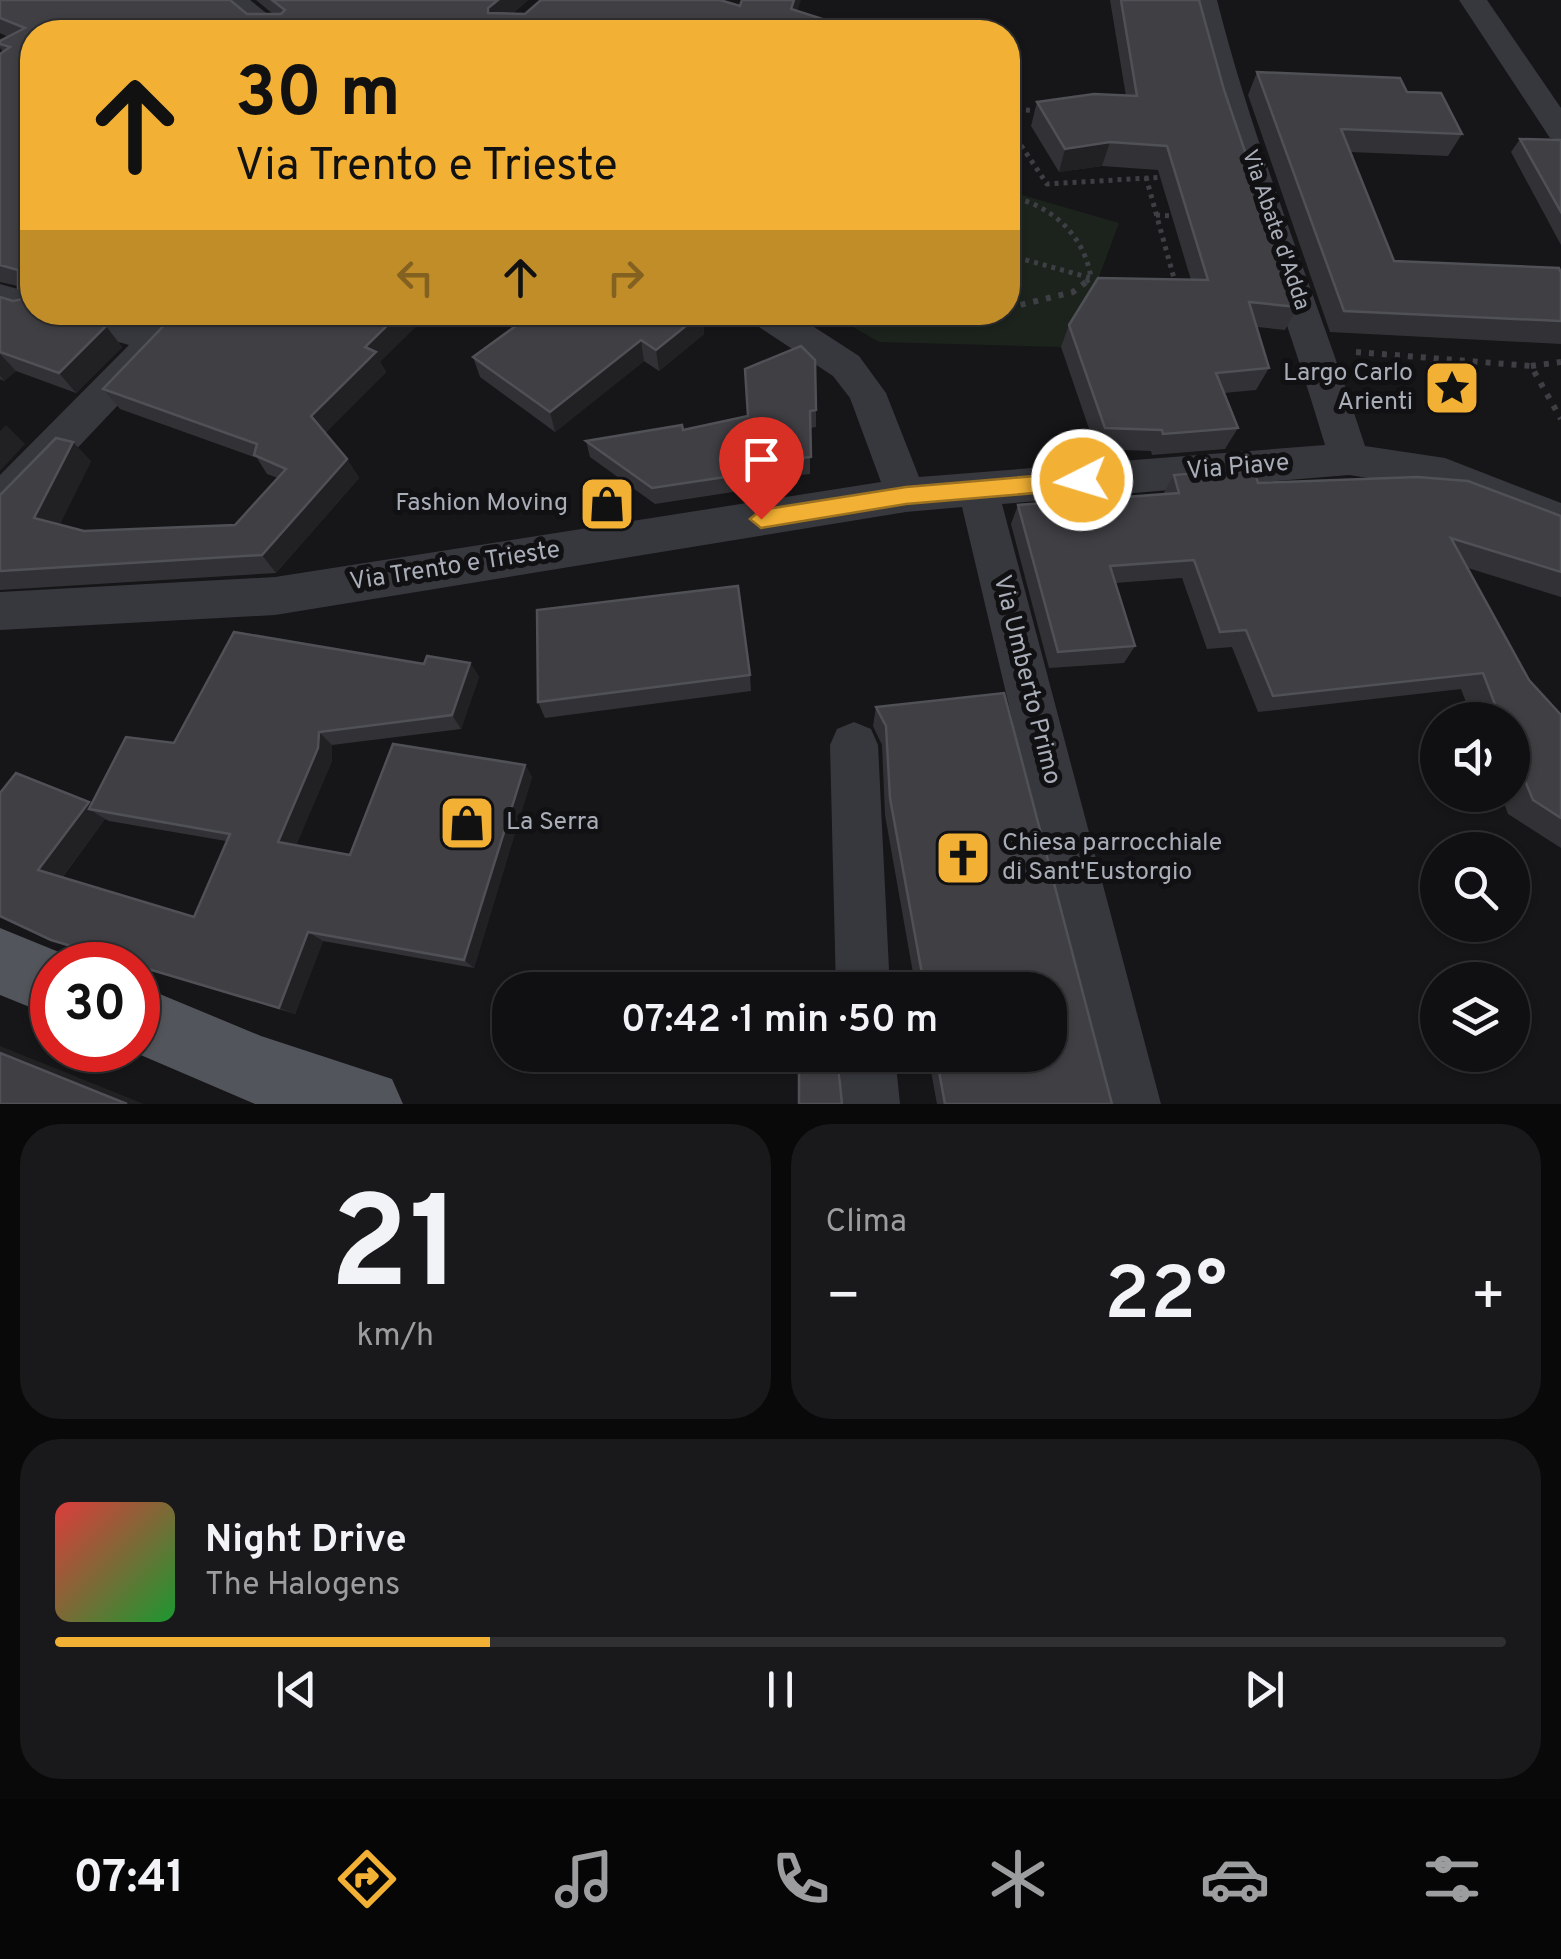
<!DOCTYPE html>
<html lang="it">
<meta charset="utf-8">
<style>
body{margin:0;font-family:Overpass,sans-serif;background:#19191b;color:#f1f3f6;height:100vh;display:flex;flex-direction:column;font-size:38px;white-space:nowrap}
*{box-sizing:border-box;margin:0}
p{font-size:32px;color:#9c9d9f}
.icon{flex:none;width:55px;height:55px;fill:none;stroke:currentColor;stroke-width:2;stroke-linecap:round;stroke-linejoin:round}
.map{position:relative;height:1104px;overflow:hidden}
.details{display:flex;flex-direction:column;gap:20px;padding:20px;background:#09090a;flex:1}
.details>*{flex:none}
.guide{position:absolute;left:20px;top:20px;width:1000px;height:305px;border-radius:40px;box-shadow:0 2px 8px #0004,0 0 0 2px #303032;background:#f2b134;color:#111;overflow:hidden}
.controls{position:absolute;left:1420px;top:702px;display:grid;gap:20px}
.controls a{display:grid;place-items:center;width:110px;height:110px;border-radius:50%;background:#101012;box-shadow:0 2px 8px #0004,0 0 0 2px #303032;font-size:50px}
.speed{position:absolute;left:30px;top:942px;display:flex;gap:20px;font-size:50px;font-weight:700;text-align:center}
.speed>*{display:grid;place-content:center;width:130px;height:130px;border-radius:50%;background:#101012;box-shadow:0 2px 8px #0004,0 0 0 2px #303032;line-height:1}
.speed .limit{border:15px solid #d22;background:#fff;color:#111}
.pin{position:absolute;display:grid;place-items:center;width:85px;height:85px;color:#fff;margin:-102px -42px;border-radius:50% 50% 50% 0;rotate:-45deg;box-shadow:0 0 10px #0007}
.pin .icon{rotate:45deg}
.me{position:absolute;width:110px;margin:-55px;rotate:265deg;stroke-linejoin:round;filter:drop-shadow(0 0 8px #0008)}
.turn{display:flex;align-items:center;gap:35px;height:210px;padding:0 50px;font-size:45px}
.turn .icon{width:130px;height:130px;stroke-width:2.5}
.turn b{display:block;font-size:70px;line-height:85px}
.lanes{display:flex;align-items:center;height:95px;padding:0 50px;background:#0003;justify-content:center;gap:50px;direction:ltr}
.lanes .off{opacity:.35}
.big{font-size:75px;font-weight:600;line-height:1.1}
.details .widget{flex:1;display:flex;flex-direction:column;justify-content:center;gap:15px;min-width:0;padding:0 35px;border-radius:40px;background:#19191b}
.details .dial{align-items:center;gap:0}
.dial b{font-size:130px;line-height:1}
.song{display:flex;align-items:center;gap:30px}
.cover{width:120px;height:120px;border-radius:15px;background:linear-gradient(135deg,hsl(0 70% 55%),hsl(130 70% 35%))}
.played{height:10px;border-radius:5px;background:linear-gradient(90deg,#f2b134 30%,#303032 30%)}
.keys{display:flex;justify-content:space-around;direction:ltr}
.heat{display:flex;justify-content:space-between;align-items:center;font-size:55px;direction:ltr}
.details .tiles{flex:1;display:grid;gap:20px;grid-template-columns:1fr 1fr}
.widget:last-child{grid-column:span 2}
.trip{position:absolute;left:492px;top:972px;width:575px;height:100px;border-radius:40px;background:#101012;box-shadow:0 2px 8px #0004,0 0 0 2px #303032;font-weight:600;line-height:100px;text-align:center}
.tabs{display:flex;height:160px;justify-content:space-around;align-items:center;background:#060607;color:#9c9d9f}
.tabs .icon{width:70px;height:70px}
.tabs .current{color:#f2b134}
.tabs b{font-size:45px;color:#f1f3f6}
.map>svg:first-child{display:block}
</style>
<div class="map">
<svg width="1561" height="1104" viewBox="0 0 1561 1104">
<rect width="100%" height="100%" fill="#161618"/>
<path fill="#1c231d" d="M1008,191l111,32 -29,78 -29,46 -182,-5 -50,-29 179,-1z"/>
<g fill="none" stroke-linecap="round" stroke-linejoin="round">
<g stroke="#3d3f44" stroke-width="5" stroke-dasharray="4 5" stroke-linecap="butt">
<path d="M1008,109l33,2"/>
<path d="M1008,134l8,4 31,46 119,-7"/>
<path d="M1016,138l4,-27"/>
<path d="M1146,177l29,105"/>
<path d="M1008,196c43,9 76,38 83,82"/>
<path d="M1156,215l16,1"/>
<path d="M1008,255l83,23"/>
<path d="M1086,282l5,-4"/>
</g>
<g stroke="#3d3f44" stroke-width="6" stroke-dasharray="5 8" stroke-linecap="butt">
<path d="M1174,279l2,8"/>
<path d="M1008,308l65,-16 17,-13"/>
<path d="M1356,352l175,14 30,53"/>
<path d="M1531,366l30,-4"/>
</g>
<g fill="#37383d" fill-rule="evenodd">
<path d="M219,0h31l40,32h-31z"/>
<path d="M1189,0h28c38,151 100,297 148,446l80,12 116,45v35l-121,-49 -91,-14 -347,29 159,600h-58l-141,-597 -56,5 -631,103 -275,15v-38l275,-15 606,-95 -31,-84 -17,-22 -83,-55 -5,-9h46l68,44 27,37 33,84 406,-32c-44,-148 -102,-294 -136,-445z"/>
<path d="M1459,0h28l74,108v32l-11,-2z"/>
<path d="M0,284l32,9v19h73l45,13 14,-13h42l-191,202 -15,5v-44l129,-130 -84,-24 -3,-6 -10,3 -32,-10z"/>
<path d="M854,722l17,7 7,16 12,245h-54l-6,-245 7,-16z"/>
<path d="M839,1055h56l5,49h-58z"/>
</g>
<g fill="#53555c" fill-rule="evenodd">
<path d="M0,928l76,31 2,6h-26v51l-52,-21z"/>
<path d="M138,985l123,51 131,43 11,25h-148l-126,-54h9z"/>
</g>
</g>
<g fill="#323236" fill-rule="evenodd">
<path d="M0,0l273,14 -17,-14h272l-16,14 228,-8 58,5 -766,21v272l-14,-18 -18,-4v-228l3,-2 -3,-4v-7l8,-4 -8,-4z"/>
<path d="M1110,0h89l25,90 74,217 -13,23 -28,-3 12,41 -13,22 -32,3 14,35 -13,21 -73,6 -1,-4 -55,-2 -35,-102 8,-22 122,-45 -33,-110 -56,-4 -43,6 -28,-46 6,-24 89,-6z"/>
<path d="M1257,72l150,20 55,42 -14,22 -98,-4 44,109 167,12v71l-231,-12 -82,-237z"/>
<path d="M1520,139l41,1v105l-50,-93z"/>
<path d="M0,297l106,29 16,21 -46,46 -60,-22 -12,10 -4,-2z"/>
<path d="M120,312h39l-10,9z"/>
<path d="M702,313l2,21 -45,37 -15,-10 -89,71 -75,-55 -7,-20z"/>
<path d="M380,362l6,10 -61,61 22,26 12,19 -83,95 -276,17v-95l91,-34 -32,64 25,6 151,-6 43,-47 -11,-4 -10,-16 -137,-49 -17,-20z"/>
<path d="M816,410v17l-6,1v46l-51,5v9l-104,16 -65,-47 -4,-16 97,-11z"/>
<path d="M1174,475l387,41v81l-93,-29 61,112 32,35v133l-53,-34 -7,-19h11v-75h-39l-12,-31 -203,23 -26,-65 -25,2 -25,-71 -67,5 20,63 -11,17 -75,5 -38,-144 7,-19 145,-11z"/>
<path d="M470,663l9,14 -18,52 -129,16v16l-36,84 54,10 175,-90 7,12 -58,191 -151,-27 -28,73 -244,-74 -35,-167 76,30 82,-60 250,-79zM105,819l4,2 117,20 -32,76 -132,-39z"/>
<path d="M750,675l1,16 -206,27 -7,-16z"/>
<path d="M1004,693l108,411h-175l-9,-49h122v-65h-134l-31,-175 -3,-70 -9,-19 3,-19z"/>
</g>
<g fill="#212124">
<path d="M498,0h30l-34,29 -6,-16v-5z"/>
<path d="M794,0h7l-10,31v-22z"/>
<path d="M829,21v11h-11z"/>
<path d="M1110,142l-8,24 -43,6 6,-23z"/>
<path d="M143,312h16l-10,9z"/>
<path d="M401,312h30l-51,50 6,10 -64,64 -11,-20 54,-69z"/>
<path d="M702,313l2,21 -45,37 -3,-21z"/>
<path d="M106,326l16,21 -46,46 -17,-20z"/>
<path d="M641,340l3,21 -89,71 -5,-20z"/>
<path d="M0,354l16,17 -12,10 -4,-5z"/>
<path d="M6,425l19,19 -25,27v-40z"/>
<path d="M73,442l18,19 -37,76 -20,-19z"/>
<path d="M347,459l12,19 -83,95 -14,-18z"/>
<path d="M470,663l9,14 -18,52 -9,-14z"/>
<path d="M319,732l13,13v16l-39,92 -15,-11z"/>
<path d="M525,765l7,12 -58,191 -10,-8z"/>
<path d="M89,802l19,11 -19,-4 16,10 -45,61 -22,-10z"/>
<path d="M308,932l15,9 -28,73 -16,-6z"/>
<path d="M0,1046l144,58h-17l-127,-51z"/>
</g>
<g fill="#3f3f44" stroke="#4f5156" stroke-width="2.5">
<path d="M0,0h230l17,14h34l4,-4 -13,-10h226l-10,8v5l37,1 16,-14h179l20,6 2,-6h52l-3,9 38,12 -11,11h-786v256h-14v-18l-18,-5v-211l10,-7 -10,-3v-3l25,-13 -25,-10z"/>
<path d="M1121,0h78l25,90 74,217 -49,-5 20,66 -53,5 22,55 -75,6 -1,-4 -57,-2 -36,-103 29,-47 110,2 -41,-134 -57,-4 -45,7 -28,-47 57,-8 43,2z"/>
<path d="M1257,72l143,6 7,14 34,1 21,41 -121,-5 53,132 165,7 2,5v48l-217,-10z"/>
<path d="M1520,139l41,1v72z"/>
<path d="M0,297l13,4 10,-2 4,5 5,2v6h25l49,14 -47,47 -59,-21z"/>
<path d="M177,312h224l-36,35 11,5 -65,64 36,43 -85,96 -262,16v-76l56,-57 17,4 -39,76 50,13 151,-6 51,-56 -32,-14 3,-11 -154,-55z"/>
<path d="M535,312h167v1l-46,37 -15,-10 -91,72 -77,-55z"/>
<path d="M801,346l14,14 1,50 -6,1 1,46 -53,6 1,9 -107,16 -66,-47 96,-16 1,5 65,-14 -3,-47z"/>
<path d="M1253,468l5,15 159,-6 51,4 93,35v56l-110,-34 78,142 32,35v103l-28,-18 -21,-51v-29h-11l-18,-47 -210,23 -27,-66 -26,2 -26,-72 -84,6 25,80 -77,6 -40,-147 161,-12 -5,-18z"/>
<path d="M738,586l12,89 -212,27 -1,-92z"/>
<path d="M234,632l190,32 3,-8 43,7 -18,52 -133,17 -1,16 -40,94 72,13 43,-111 132,21 -61,195 -156,-28 -29,76 -228,-68 -51,-24v-123l16,-20 73,29 -51,68 156,47 36,-83 -141,-25 37,-72 48,6z"/>
<path d="M1004,693l108,411h-167l-9,-49h114v-65h-125l-35,-192 -4,-72 -10,-19z"/>
<path d="M0,1053l127,51h-127z"/>
<path d="M799,1055h38l5,49h-43z"/>
</g>
<path fill="#f2b134" stroke="#9d7322" stroke-width="2.5" d="M1082,472l11,8 -11,9 -176,15 -145,24 -11,-9 11,-9 145,-23z"/>
<defs>
<g id="sight-square" transform="scale(2.875)"><rect x="-9" y="-9" width="18" height="18" rx="4" fill="#f2b134" stroke="#111113"/><path d="M0-6L1.8-2.2L6-1.7L2.9 1.2L3.7 5.4L0 3.3L-3.7 5.4L-2.9 1.2L-6-1.7L-1.8-2.2Z" fill="#111"/></g>
<g id="shop-square" transform="scale(2.875)"><rect x="-9" y="-9" width="18" height="18" rx="4" fill="#f2b134" stroke="#111113"/><path d="M-5-2.5h2.3a2.7 3.5 0 0 1 5.4 0H5L5.5 6h-11ZM-1.5-2.5h3a1.5 2.3 0 0 0-3 0Z" fill="#111"/></g>
<g id="church-square" transform="scale(2.875)"><rect x="-9" y="-9" width="18" height="18" rx="4" fill="#f2b134" stroke="#111113"/><path d="M-1.2-6h2.4v3.5h3.3v2.4h-3.3V6h-2.4V-.1h-3.3v-2.4h3.3Z" fill="#111"/></g>
</defs>
<g fill-rule="evenodd">
<use href="#sight-square" x="1452" y="388"/>
<use href="#shop-square" x="607" y="504"/>
<use href="#shop-square" x="467" y="823"/>
<use href="#church-square" x="963" y="858"/>
</g>
<g text-anchor="middle" dominant-baseline="central" stroke-width="10" stroke-linejoin="round" paint-order="stroke">
<g font-size="22" fill="#a8adb8" stroke="#111113">
<text transform="translate(1275 230) rotate(71)">Via Abate d'Adda</text>
</g>
<g font-size="25" fill="#a8adb8" stroke="#111113" text-anchor="end">
<text x="1413" y="374">Largo Carlo<tspan x="1413" dy="29">Arienti</tspan></text>
<text x="568" y="504">Fashion Moving</text>
<text x="506" y="823" text-anchor="start">La Serra</text>
<text x="1002" y="844" text-anchor="start">Chiesa parrocchiale<tspan x="1002" dy="29">di Sant'Eustorgio</tspan></text>
</g>
<g font-size="25" fill="#a8adb8" stroke="#111113">
<text transform="translate(1238 468) rotate(-5)">Via Piave</text>
<text transform="translate(455 567) rotate(-9)">Via Trento e Trieste</text>
<text transform="translate(1026 680) rotate(76)">Via Umberto Primo</text>
</g>
</g>
</svg>
<div class="controls">
<a><svg class="icon" aria-label="sound" viewBox="0 0 24 24"><path d="M4 9h4l5-4v14l-5-4H4zM17 9q2 3 0 6"/></svg></a>
<a><svg class="icon" aria-label="search" viewBox="0 0 24 24"><circle cx="10" cy="10" r="6"/><path d="M15 15l6 6"/></svg></a>
<a><svg class="icon" aria-label="layers" viewBox="0 0 24 24"><path d="M12 4l9 5-9 5-9-5zM3 14l9 5 9-5"/></svg></a>
</div>
<div class="speed"><div class="limit">30</div></div>
<div class="pin" style="left:761px;top:519px;background:#d93025"><svg class="icon" aria-label="arrive" viewBox="0 0 24 24"><path d="M6 21V4h12l-3 4 3 4H6"/></svg></div>
<svg class="me" style="left:1082px;top:480px" viewBox="-20 -20 40 40"><circle r="17" fill="#f2b134" stroke="#fff" stroke-width="3"/><path d="M0-11L8 9 0 5-8 9z" fill="#fff"/></svg>
<div class="trip">07:42 · 1 min · 50 m</div>
<div class="guide">
<div class="turn"><svg class="icon" aria-label="ahead" viewBox="0 0 24 24"><path d="M12 20V5M6 11l6-6 6 6"/></svg><div><b>30 m</b>Via Trento e Trieste</div></div>
<div class="lanes"><svg class="icon off" aria-label="left" viewBox="0 0 24 24"><path d="M17 20v-9H6M10 6l-5 5 5 5"/></svg><svg class="icon" aria-label="ahead" viewBox="0 0 24 24"><path d="M12 20V5M6 11l6-6 6 6"/></svg><svg class="icon off" aria-label="right" viewBox="0 0 24 24"><path d="M7 20v-9h11M14 6l5 5-5 5"/></svg></div>
</div>
</div>
<section class="details">
<div class="tiles">
<div class="widget dial"><b>21</b><p>km/h</p></div>
<div class="widget"><p>Clima</p>
<div class="heat"><a>−</a><b class="big">22°</b><a>+</a></div>
</div>
<div class="widget">
<div class="song"><i class="cover"></i><div><b>Night Drive</b><p>The Halogens</p></div></div>
<div class="played"></div>
<div class="keys"><svg class="icon" aria-label="previous" viewBox="0 0 24 24"><path d="M18 5L8 12l10 7zM5 5v14"/></svg><svg class="icon" aria-label="pause" viewBox="0 0 24 24"><path d="M8 5v14M16 5v14"/></svg><svg class="icon" aria-label="next" viewBox="0 0 24 24"><path d="M6 5l10 7-10 7zM19 5v14"/></svg></div>
</div>
</div>
</section>
<nav class="tabs">
<b>07:41</b>
<svg class="icon current" aria-label="directions" viewBox="0 0 24 24"><path d="M12 3l9 9-9 9-9-9zM9 14v-3h6M13 9l2 2-2 2"/></svg>
<svg class="icon" aria-label="music" viewBox="0 0 24 24"><path d="M9 18V5l10-2v13"/><circle cx="6" cy="18" r="3"/><circle cx="16" cy="16" r="3"/></svg>
<svg class="icon" aria-label="phone" viewBox="0 0 24 24"><path d="M5 4h4l2 5-3 2q2 4 5 5l2-3 5 2v4C11 20 4 13 5 4z"/></svg>
<svg class="icon" aria-label="climate" viewBox="0 0 24 24"><path d="M12 3v18M4 7l16 10M4 17L20 7"/></svg>
<svg class="icon" aria-label="car" viewBox="0 0 24 24"><path d="M5 17H2v-5l4-1 3-4h7l3 4 3 1v5h-3M9 17h6M6 11h13"/><circle cx="7" cy="17" r="2"/><circle cx="17" cy="17" r="2"/></svg>
<svg class="icon" aria-label="filters" viewBox="0 0 24 24"><path d="M4 7h16M4 17h16"/><circle cx="9" cy="7" r="2"/><circle cx="15" cy="17" r="2"/></svg>
</nav>
